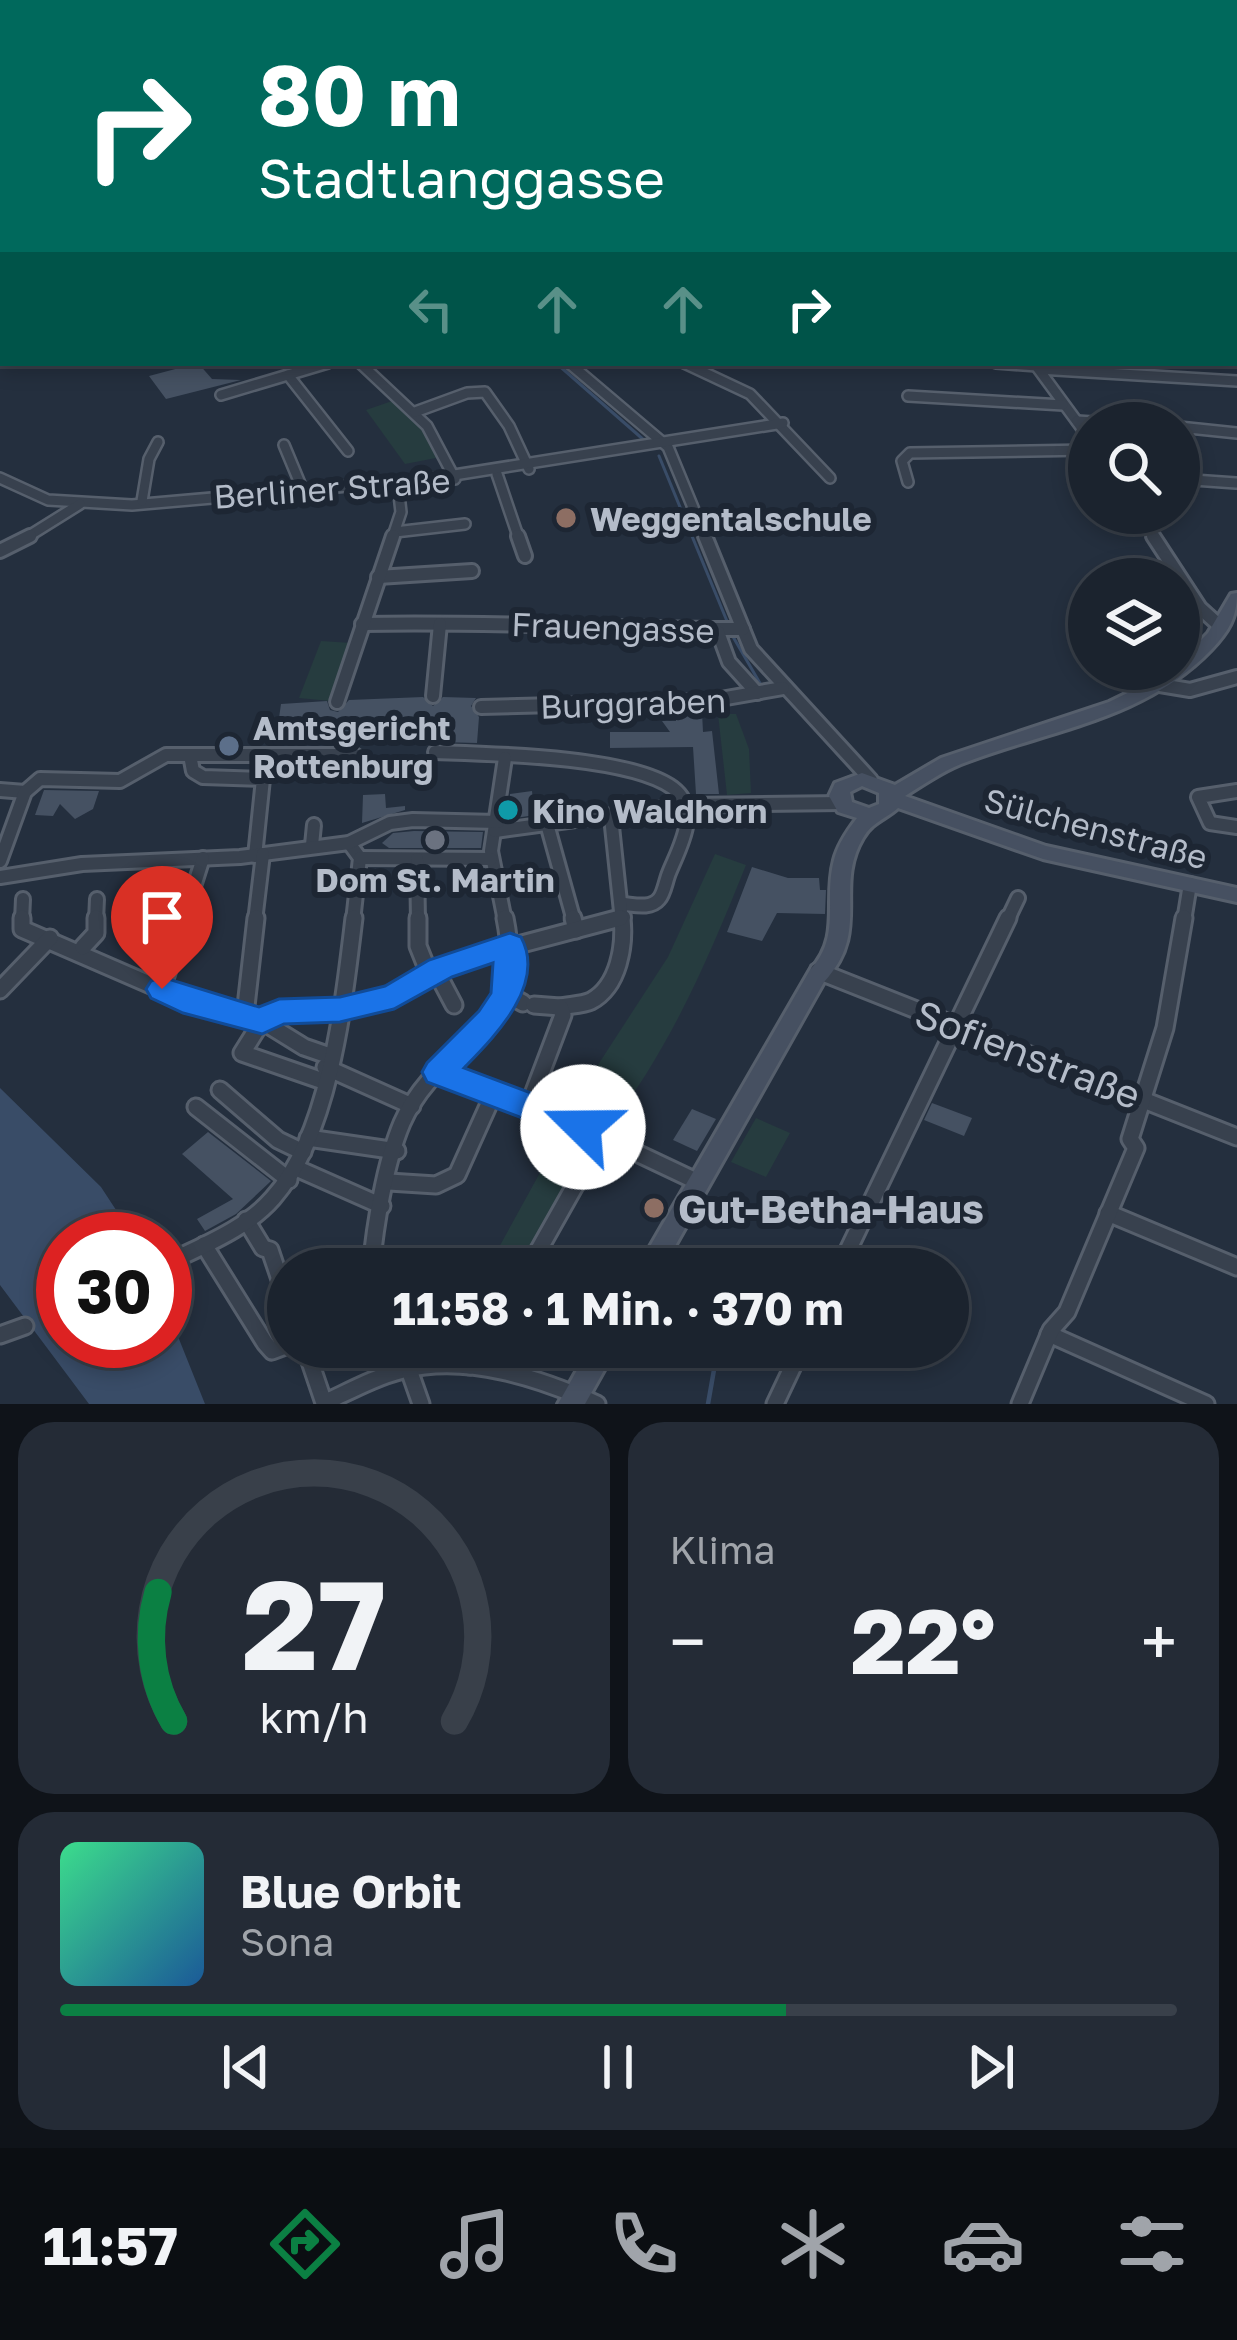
<!DOCTYPE html>
<html lang="de">
<meta charset="utf-8">
<style>
body{margin:0;font-family:"Golos Text",sans-serif;background:#242b36;color:#f1f3f6;height:100vh;display:flex;flex-direction:column;font-size:45px;white-space:nowrap}
*{box-sizing:border-box;margin:0}
p{font-size:39px;color:#a0a4aa}
.icon{flex:none;width:66px;height:66px;fill:none;stroke:currentColor;stroke-width:2;stroke-linecap:round;stroke-linejoin:round}
.map{position:relative;height:1404px;overflow:hidden}
.sheet{display:flex;flex-direction:column;gap:18px;padding:18px;background:#0f1319;flex:1}
.sheet>*{flex:none}
.top-card{position:absolute;left:0px;top:0px;width:1239px;height:366px;box-shadow:0 6px 18px #0003,0 0 0 3px #39404a;background:#00695c;color:#fff;overflow:hidden}
.fabs{position:absolute;left:1068px;top:402px;display:grid;gap:24px}
.fabs a{display:grid;place-items:center;width:132px;height:132px;border-radius:50%;background:#1b232e;box-shadow:0 6px 18px #0003,0 0 0 3px #39404a;font-size:60px}
.speed{position:absolute;left:36px;top:1212px;display:flex;gap:24px;font-size:60px;font-weight:700;text-align:center}
.speed>*{display:grid;place-content:center;width:156px;height:156px;border-radius:50%;background:#1b232e;box-shadow:0 6px 18px #0003,0 0 0 3px #39404a;line-height:1}
.speed .limit{border:18px solid #d22;background:#fff;color:#111}
.pin{position:absolute;display:grid;place-items:center;width:102px;height:102px;color:#fff;margin:-123px -51px;border-radius:50% 50% 50% 0;rotate:-45deg;box-shadow:0 0 12px #0007}
.pin .icon{rotate:45deg}
.me{position:absolute;width:132px;margin:-66px;rotate:292deg;stroke-linejoin:round;filter:drop-shadow(0 0 9px #0008)}
.turn{display:flex;align-items:center;gap:42px;height:252px;padding:0 60px;font-size:54px}
.turn .icon{width:156px;height:156px;stroke-width:2.5}
.turn b{display:block;font-size:84px;line-height:102px}
.lanes{display:flex;align-items:center;height:114px;padding:0 60px;background:#0003;justify-content:center;gap:60px;direction:ltr}
.lanes .off{opacity:.35}
.big{font-size:90px;font-weight:700;line-height:1.1}
.sheet .tile{flex:1;display:flex;flex-direction:column;justify-content:center;gap:18px;min-width:0;padding:0 42px;border-radius:36px;background:#242b36}
.sheet .dial{align-items:center;gap:0}
.dial svg{height:312px;overflow:visible;fill:none;stroke:#39404a;stroke-width:7;stroke-linecap:round;text-anchor:middle}
.dial text{fill:#f1f3f6;stroke:none}
.song{display:flex;align-items:center;gap:36px}
.cover{width:144px;height:144px;border-radius:18px;background:linear-gradient(135deg,hsl(150 70% 55%),hsl(210 70% 35%))}
.played{height:12px;border-radius:6px;background:linear-gradient(90deg,#0b8043 65%,#39404a 65%)}
.keys{display:flex;justify-content:space-around;direction:ltr}
.heat{display:flex;justify-content:space-between;align-items:center;font-size:66px;direction:ltr}
.sheet .tiles{flex:1;display:grid;gap:18px;grid-template-columns:1fr 1fr}
.tile:last-child{grid-column:span 2}
.trip{position:absolute;left:267px;top:1248px;width:702px;height:120px;border-radius:60px;background:#1b232e;box-shadow:0 6px 18px #0003,0 0 0 3px #39404a;font-weight:700;line-height:120px;text-align:center}
.tab-bar{display:flex;height:192px;justify-content:space-around;align-items:center;background:#0b0e12;color:#a0a4aa}
.tab-bar .icon{width:84px;height:84px}
.tab-bar .on{color:#0b8043}
.tab-bar b{font-size:54px;color:#f1f3f6}
.map>svg:first-child{display:block}
</style>
<div class="map">
<svg width="1237" height="1404" viewBox="0 0 1237 1404">
<rect width="100%" height="100%" fill="#242f3e"/>
<g fill="#263c3f">
<path d="M395,400l36,37 10,20 -36,7 -39,-54z"/>
<path d="M321,641l30,2 -21,58 -31,-3z"/>
<path d="M718,714h18l13,35 2,44 -24,2z"/>
<path d="M715,854l31,11c-38,95 -76,184 -139,265l-41,-16 102,-157z"/>
<path d="M756,1118l34,15 -24,44 -35,-15z"/>
<path d="M542,1169l31,14 -50,86h-36z"/>
</g>
<path fill="#394c67" d="M0,1088l101,99 34,52h-72v102h102v-37l40,100h-116l-89,-119z"/>
<g fill="none" stroke-linecap="round" stroke-linejoin="round">
<g stroke="#394c67" stroke-width="3">
<path d="M227,0l18,3"/>
<path d="M556,363l89,78"/>
<path d="M659,456l70,170"/>
<path d="M732,635l29,50"/>
</g>
<path stroke="#394c67" stroke-width="4.5" d="M708,1404l10,-57"/>
</g>
<g fill="#455162">
<path d="M198,363l14,16 29,1 -75,19 -17,-23z"/>
<path d="M423,697l10,9 10,-9 33,1 -5,8 8,11 -2,26 -38,-1 4,-21h-18v8l-148,3 4,-28 46,-3 3,9 8,2 11,-12z"/>
<path d="M675,712h27l1,20 9,-1 7,63h-23l-3,-47 -83,1v-16h60l-8,-11h14z"/>
<path d="M44,790l55,1 -6,18 -18,10 -15,-15 -7,12 -18,-1z"/>
<path d="M532,791l1,10h20l3,11 -48,7 2,-25z"/>
<path d="M385,794l1,14 19,-2v4l-43,13 1,-28z"/>
<path d="M414,831l69,1 -2,16h-92l-7,-5 11,-10z"/>
<path d="M752,867l36,11h31l1,12h6l-1,24 -48,-1 -15,28 -35,-9z"/>
<path d="M932,1103l40,15 -8,18 -40,-16z"/>
<path d="M692,1109l24,10 -19,32 -24,-11z"/>
<path d="M208,1132l63,49 -35,33 -31,17 -8,-12 36,-20 -51,-45z"/>
</g>
<g fill="none" stroke-linecap="round" stroke-linejoin="round">
<g stroke="#565f6c" stroke-width="14">
<g id="street-far2">
<path d="M360,363l67,63 28,53"/>
<path d="M569,363l99,84 38,92"/>
<path d="M684,363l66,31 80,84"/>
<path d="M996,363l41,3"/>
<path d="M1034,363l55,75"/>
<path d="M1039,369l198,12"/>
<path d="M288,375l60,76"/>
<path d="M221,395l107,-32"/>
<path d="M908,396l155,9"/>
<path d="M415,412l52,-19 18,-1 24,34 20,43"/>
<path d="M1077,421l33,2"/>
<path d="M1179,427l58,6"/>
<path d="M284,445l20,48"/>
<path d="M497,474l22,65"/>
<path d="M0,478l48,22 84,5 297,-26 354,-56"/>
<path d="M1179,479l57,4"/>
<path d="M908,482l-6,-21 8,-8 179,-3"/>
<path d="M142,501l7,-42 9,-17"/>
<path d="M1138,513l17,26"/>
<path d="M395,532l70,-8"/>
<path d="M24,539l56,-35"/>
<path d="M392,539l9,-27 -3,-26"/>
</g>
</g>
<g stroke="#565f6c" stroke-width="18">
<g id="street-far1">
<path d="M518,536l7,20"/>
<path d="M705,536l46,113 120,131"/>
<path d="M1153,536l47,72 21,19"/>
<path d="M0,551l30,-15"/>
<path d="M378,577l94,-6"/>
<path d="M362,624c127,-3 254,5 381,5"/>
<path d="M718,632l11,30 28,31"/>
<path d="M1160,685l30,5 47,-13"/>
<path d="M433,696l7,-72"/>
<path d="M337,702l56,-166"/>
<path d="M481,707l228,-6 74,-13"/>
<path d="M435,752c56,2 194,4 238,36 29,22 6,60 -4,85 -3,7 -5,21 -10,26 -8,10 -24,6 -35,5"/>
<path d="M190,755l3,16 10,6 60,2 -8,77"/>
<path d="M505,758l-14,93 14,70"/>
<path d="M0,790l25,2"/>
<path d="M1237,791l-39,6 12,26 27,4"/>
<path d="M611,817l11,104"/>
<path d="M547,824l27,97"/>
<path d="M495,831l191,-26 156,-2"/>
<path d="M349,843l11,15 -7,63"/>
<path d="M312,845l2,-20"/>
<path d="M360,858l131,1"/>
<path d="M417,859l1,62"/>
<path d="M0,861l25,-69 15,-13 80,2 46,-26h189"/>
<path d="M0,877l82,-13 158,-7 109,-14 41,-20 23,-3 85,2"/>
<path d="M22,921l1,-22"/>
<path d="M96,921l1,-22"/>
<path d="M183,921l20,-63"/>
<path d="M255,921l8,-67"/>
<path d="M608,921l16,-4"/>
<path d="M1007,921l11,-23"/>
<path d="M1184,921l6,-37"/>
</g>
</g>
<g stroke="#565f6c" stroke-width="21">
<g id="street">
<path d="M22,918v11l166,72 74,20 17,-9 61,-4"/>
<path d="M418,918v28l12,30"/>
<path d="M573,918l3,12"/>
<path d="M83,947l13,-14v-15"/>
<path d="M436,971l18,34"/>
<path d="M818,971l419,166"/>
<path d="M162,989l22,-71"/>
<path d="M0,990l50,-52"/>
<path d="M507,994l16,9"/>
<path d="M560,1007c9,-2 23,-2 31,-6 28,-15 34,-56 31,-83"/>
<path d="M339,1009l63,-16 38,-24 33,-12 147,-39"/>
<path d="M245,1015l11,-97"/>
<path d="M325,1067l87,39"/>
<path d="M439,1073l126,46 133,63"/>
<path d="M323,1081l-81,-28 20,-32 42,26 26,9"/>
<path d="M220,1090l58,50 25,12"/>
<path d="M529,1105l34,-90 -3,-8 -26,-2"/>
<path d="M196,1107l93,73"/>
<path d="M308,1138l89,13"/>
<path d="M296,1168l86,38"/>
<path d="M389,1182l47,3 21,-10 36,-80"/>
<path d="M1108,1213l129,54"/>
<path d="M246,1220l17,28 7,2 18,53"/>
<path d="M204,1245l61,98 7,8 16,-6"/>
<path d="M172,1261c34,-17 75,-33 101,-63 57,-64 71,-197 81,-280"/>
<path d="M371,1269c4,-43 14,-106 31,-146 39,-89 128,-80 103,-205"/>
<path d="M528,1269l75,-133"/>
<path d="M839,1269l169,-351"/>
<path d="M1049,1334l157,70"/>
<path d="M0,1335l25,-9"/>
<path d="M305,1347l19,56c26,-12 51,-26 79,-33 64,-16 136,8 194,34"/>
<path d="M401,1347l20,57"/>
<path d="M470,1366l12,-19"/>
<path d="M775,1404l27,-57"/>
<path d="M1020,1404l31,-74 16,-18 69,-164 -6,-9 35,-111 19,-110"/>
</g>
</g>
<g stroke="#565f6c" stroke-width="6">
<g id="secondary">
<path d="M1237,593c0,25 -9,39 -26,57 -67,70 -163,80 -250,114 -20,8 -38,21 -56,32l141,50 191,42v14l-194,-43 -145,-51c-12,11 -26,14 -35,30 -30,50 9,92 -39,144l-162,287h-25l173,-299c32,-34 13,-69 24,-110 4,-16 13,-29 23,-42l-19,-6 -9,-16 6,-13 27,-10 33,12 46,-27 168,-56 37,-18 23,-15h10v-7l29,-29 23,-39zM862,786l17,7v11l-10,4 -17,-6 -2,-10z"/>
<path d="M590,1347h27l-32,57h-27z"/>
</g>
</g>
<g stroke="#414a57" stroke-width="6">
<g id="primary">
<path d="M887,0h13l3,3h-13z"/>
<rect x="1236" y="123" width="1" height="8"/>
</g>
</g>
<use href="#street-far2" stroke="#38414e" stroke-width="9"/>
<use href="#street-far1" stroke="#38414e" stroke-width="12"/>
<use href="#street" stroke="#38414e" stroke-width="15"/>
<use href="#secondary" fill="#465061" fill-rule="evenodd"/>
<use href="#primary" fill="#56606e" fill-rule="evenodd"/>
</g>
<path fill="#1a73e8" stroke="#114b97" stroke-width="3" d="M510,933l11,4c26,48 -27,100 -57,131l131,49 5,10 -5,10 -12,4 -156,-59 -5,-10 5,-9 52,-52 12,-18 2,-30 -41,14 -58,32 -54,13 -56,2 -22,10 -79,-21 -32,-15 -5,-9 5,-8 11,-4 97,30 20,-8 61,-2 45,-11 44,-26z"/>
<g fill="#8d6e63" stroke="#1d2633" stroke-width="4.5">
<circle cx="566" cy="518" r="12"/>
<circle cx="654" cy="1208" r="12"/>
</g>
<circle fill="#5c6f8a" stroke="#1d2633" stroke-width="4.5" cx="229" cy="746" r="12"/>
<circle fill="#0f9aa8" stroke="#1d2633" stroke-width="4.5" cx="508" cy="810" r="12"/>
<circle fill="#6b7280" stroke="#1d2633" stroke-width="4.5" cx="435" cy="840" r="12"/>
<g text-anchor="middle" dominant-baseline="central" stroke-width="12" stroke-linejoin="round" paint-order="stroke">
<g font-size="33" fill="#b4bcc9" stroke="#1d2633">
<text transform="translate(332 488) rotate(-4)">Berliner Straße</text>
<text transform="translate(613 627) rotate(2)">Frauengasse</text>
<text transform="translate(633 703) rotate(-2)">Burggraben</text>
<text transform="translate(1096 828) rotate(15)">Sülchenstraße</text>
</g>
<g font-size="33" font-weight="bold" fill="#b4bcc9" stroke="#1d2633" text-anchor="start">
<text x="590" y="518">Weggentalschule</text>
<text x="253" y="727">Amtsgericht<tspan x="253" dy="38">Rottenburg</tspan></text>
<text x="532" y="810">Kino Waldhorn</text>
<text x="435" y="879" text-anchor="middle">Dom St. Martin</text>
</g>
<g font-size="39" fill="#b4bcc9" stroke="#1d2633">
<text transform="translate(1028 1054) rotate(21)">Sofienstraße</text>
</g>
<g font-size="39" font-weight="bold" fill="#b4bcc9" stroke="#1d2633" text-anchor="start">
<text x="678" y="1208">Gut-Betha-Haus</text>
</g>
</g>
</svg>
<div class="fabs">
<a><svg class="icon" aria-label="search" viewBox="0 0 24 24"><circle cx="10" cy="10" r="6"/><path d="M15 15l6 6"/></svg></a>
<a><svg class="icon" aria-label="layers" viewBox="0 0 24 24"><path d="M12 4l9 5-9 5-9-5zM3 14l9 5 9-5"/></svg></a>
</div>
<div class="speed"><div class="limit">30</div></div>
<div class="pin" style="left:162px;top:989px;background:#d93025"><svg class="icon" aria-label="arrive" viewBox="0 0 24 24"><path d="M6 21V4h12l-3 4 3 4H6"/></svg></div>
<svg class="me" style="left:583px;top:1127px" viewBox="-20 -20 40 40"><circle r="19" fill="#fff"/><path d="M0-13L10 11 0 6-10 11z" fill="#1a73e8"/></svg>
<div class="trip">11:58 · 1 Min. · 370 m</div>
<div class="top-card">
<div class="turn"><svg class="icon" aria-label="right" viewBox="0 0 24 24"><path d="M7 20v-9h11M14 6l5 5-5 5"/></svg><div><b>80 m</b>Stadtlanggasse</div></div>
<div class="lanes"><svg class="icon off" aria-label="left" viewBox="0 0 24 24"><path d="M17 20v-9H6M10 6l-5 5 5 5"/></svg><svg class="icon off" aria-label="ahead" viewBox="0 0 24 24"><path d="M12 20V5M6 11l6-6 6 6"/></svg><svg class="icon off" aria-label="ahead" viewBox="0 0 24 24"><path d="M12 20V5M6 11l6-6 6 6"/></svg><svg class="icon" aria-label="right" viewBox="0 0 24 24"><path d="M7 20v-9h11M14 6l5 5-5 5"/></svg></div>
</div>
</div>
<section class="sheet">
<div class="tiles">
<div class="tile dial"><svg viewBox="0 0 100 80">
<path d="M14 69A42 42 0 1 1 86 69"/>
<path d="M14 69A42 42 0 0 1 10 36" stroke="#0b8043"/>
<text x="50" y="56" font-size="32" font-weight="700">27</text>
<text x="50" y="72" font-size="11">km/h</text>
</svg></div>
<div class="tile"><p>Klima</p>
<div class="heat"><a>−</a><b class="big">22°</b><a>+</a></div>
</div>
<div class="tile">
<div class="song"><i class="cover"></i><div><b>Blue Orbit</b><p>Sona</p></div></div>
<div class="played"></div>
<div class="keys"><svg class="icon" aria-label="previous" viewBox="0 0 24 24"><path d="M18 5L8 12l10 7zM5 5v14"/></svg><svg class="icon" aria-label="pause" viewBox="0 0 24 24"><path d="M8 5v14M16 5v14"/></svg><svg class="icon" aria-label="next" viewBox="0 0 24 24"><path d="M6 5l10 7-10 7zM19 5v14"/></svg></div>
</div>
</div>
</section>
<nav class="tab-bar">
<b>11:57</b>
<svg class="icon on" aria-label="directions" viewBox="0 0 24 24"><path d="M12 3l9 9-9 9-9-9zM9 14v-3h6M13 9l2 2-2 2"/></svg>
<svg class="icon" aria-label="music" viewBox="0 0 24 24"><path d="M9 18V5l10-2v13"/><circle cx="6" cy="18" r="3"/><circle cx="16" cy="16" r="3"/></svg>
<svg class="icon" aria-label="phone" viewBox="0 0 24 24"><path d="M5 4h4l2 5-3 2q2 4 5 5l2-3 5 2v4C11 20 4 13 5 4z"/></svg>
<svg class="icon" aria-label="climate" viewBox="0 0 24 24"><path d="M12 3v18M4 7l16 10M4 17L20 7"/></svg>
<svg class="icon" aria-label="car" viewBox="0 0 24 24"><path d="M5 17H2v-5l4-1 3-4h7l3 4 3 1v5h-3M9 17h6M6 11h13"/><circle cx="7" cy="17" r="2"/><circle cx="17" cy="17" r="2"/></svg>
<svg class="icon" aria-label="filters" viewBox="0 0 24 24"><path d="M4 7h16M4 17h16"/><circle cx="9" cy="7" r="2"/><circle cx="15" cy="17" r="2"/></svg>
</nav>
